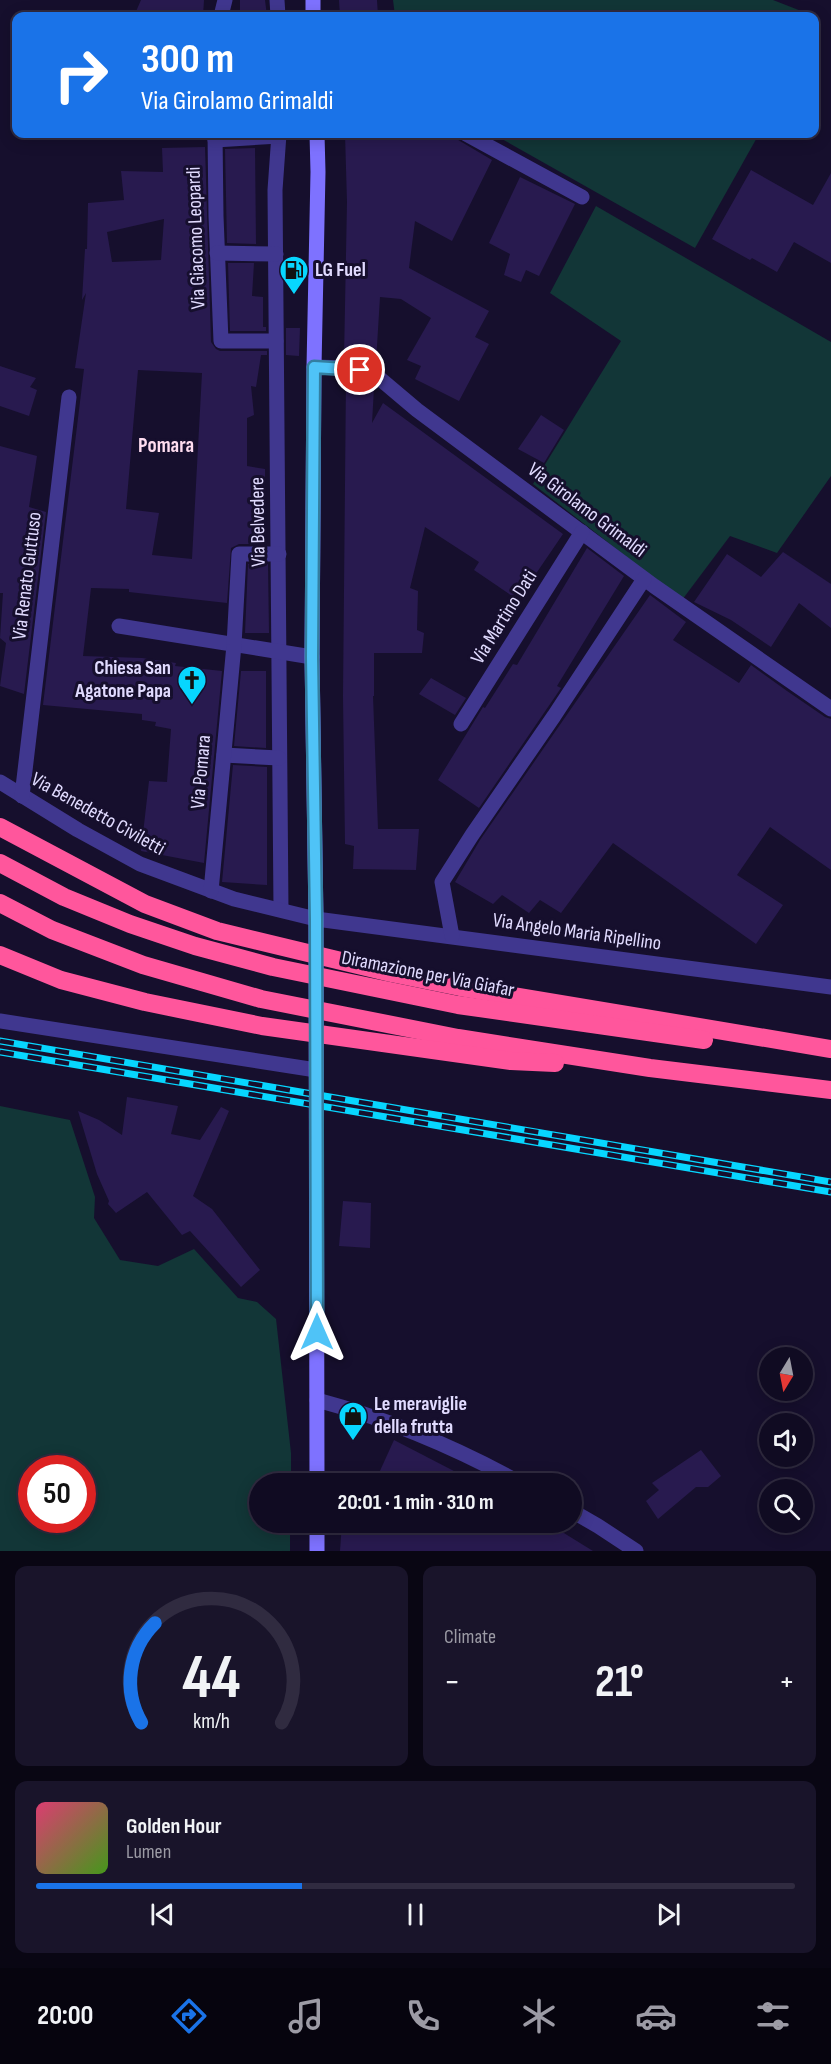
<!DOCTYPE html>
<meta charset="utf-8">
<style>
body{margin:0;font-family:"Sofia Sans Condensed",sans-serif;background:#19142a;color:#f1f3f6;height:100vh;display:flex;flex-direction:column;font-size:22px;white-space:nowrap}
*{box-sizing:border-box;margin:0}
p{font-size:20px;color:#9c9ba5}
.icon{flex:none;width:33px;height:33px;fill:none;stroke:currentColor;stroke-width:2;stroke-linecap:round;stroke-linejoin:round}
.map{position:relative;height:1551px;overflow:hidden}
.sheet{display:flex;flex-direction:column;gap:15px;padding:15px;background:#090613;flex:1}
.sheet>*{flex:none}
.hud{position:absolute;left:12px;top:12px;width:807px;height:126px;border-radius:12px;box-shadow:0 3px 15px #0003,0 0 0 2px #302b40;background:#1a73e8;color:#fff;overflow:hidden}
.needle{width:39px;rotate:190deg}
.buttons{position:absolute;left:759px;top:1347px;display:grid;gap:12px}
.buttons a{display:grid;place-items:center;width:54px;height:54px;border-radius:50%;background:#100b22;box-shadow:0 3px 15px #0003,0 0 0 2px #302b40;font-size:30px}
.speed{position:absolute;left:18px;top:1455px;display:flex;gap:12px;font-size:30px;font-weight:700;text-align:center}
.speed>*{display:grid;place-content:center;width:78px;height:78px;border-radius:50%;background:#100b22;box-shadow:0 3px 15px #0003,0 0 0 2px #302b40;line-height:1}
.speed .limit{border:9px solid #d22;background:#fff;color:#111}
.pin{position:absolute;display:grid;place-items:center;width:51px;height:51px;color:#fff;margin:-26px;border:3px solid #fff;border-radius:50%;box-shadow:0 2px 6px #0007}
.me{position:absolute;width:66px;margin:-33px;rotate:0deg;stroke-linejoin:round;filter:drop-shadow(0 0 4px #0008)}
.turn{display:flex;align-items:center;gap:21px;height:126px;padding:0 30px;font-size:27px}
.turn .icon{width:78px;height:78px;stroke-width:2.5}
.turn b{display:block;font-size:42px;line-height:51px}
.big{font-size:45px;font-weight:700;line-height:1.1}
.sheet .tile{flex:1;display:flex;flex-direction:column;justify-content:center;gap:9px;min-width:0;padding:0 21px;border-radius:12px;background:#19142a}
.sheet .dial{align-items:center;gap:0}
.dial svg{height:156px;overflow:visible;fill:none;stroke:#302b40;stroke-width:7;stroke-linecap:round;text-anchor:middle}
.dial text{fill:#f1f3f6;stroke:none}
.song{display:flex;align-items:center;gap:18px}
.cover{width:72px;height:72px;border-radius:9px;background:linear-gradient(135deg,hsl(340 70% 55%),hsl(100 70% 35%))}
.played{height:6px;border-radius:3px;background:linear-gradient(90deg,#1a73e8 35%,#302b40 35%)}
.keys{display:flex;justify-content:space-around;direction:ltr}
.heat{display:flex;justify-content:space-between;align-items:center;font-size:33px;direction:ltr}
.sheet .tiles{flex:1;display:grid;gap:15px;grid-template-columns:1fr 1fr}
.tile:last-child{grid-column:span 2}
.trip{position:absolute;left:249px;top:1473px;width:333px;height:60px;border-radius:30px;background:#100b22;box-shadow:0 3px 15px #0003,0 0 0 2px #302b40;font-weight:700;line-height:60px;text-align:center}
.tabs{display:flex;height:96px;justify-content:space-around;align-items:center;background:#06040e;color:#9c9ba5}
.tabs .icon{width:42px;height:42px}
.tabs .selected{color:#1a73e8}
.tabs b{font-size:27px;color:#f1f3f6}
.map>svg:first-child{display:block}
</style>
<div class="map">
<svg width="831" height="1551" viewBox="0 0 831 1551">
<rect width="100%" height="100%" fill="#160f2d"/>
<g fill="#123637" fill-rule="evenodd">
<path d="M393,0h380l41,16h-419z"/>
<path d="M493,134h266l-64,114z"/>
<path d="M596,206l235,136v134l-54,77 -47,-17 -48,64 -149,-116 88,-143 -71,-48z"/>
<path d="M0,1106l70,14 25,77 -1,21 26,42 38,6 36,-17 44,49 19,4 19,17 15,134v30l-31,1v38l30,1v28h-290zM82,1468v52h-50v-52z"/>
</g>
<g fill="#281a4f" fill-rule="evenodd">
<path d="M141,0h63l-1,16h-69z"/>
<path d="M240,0h25l2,16h-27z"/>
<path d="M339,0h38l1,16h-38z"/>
<path d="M345,134h103l44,26 -40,81 -37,-20 -6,47 80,43 -14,26 14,7 -30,57 -44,-22 6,-13 -14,-6 24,-42 -30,-19 -21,-2 -4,65 -32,-4 3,-156z"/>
<path d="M205,147l6,195 5,7 4,2h47v4h-6l-5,32 -5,-1 3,29 -7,3v48l18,3v75h-26l-8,4 -4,55 -98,-11v-3l-38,-1 -8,68 59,2 34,5 -1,3 47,5 -18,192 -63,-12 8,-70 18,1 4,-53 -16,-3 1,-4 -14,-2v-6l-99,-9 41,-336 -9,-1 11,-75 -4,7 3,-51h2l1,-46 36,-3 -3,-29 42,1 -1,-24zM164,219l-3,41 -49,2 -5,-30zM138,370l64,3 -10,186 -40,-4 7,-42 -33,-4z"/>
<path d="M255,148l1,96 -29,-1 -2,-94z"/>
<path d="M751,170l62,35 18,-32v90l-37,-21 -17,30 -25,-14 -2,2 -38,-21z"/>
<path d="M520,177l55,27 -36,72 -13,-6 -5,12 -17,-7 6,-21 -21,-11z"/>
<path d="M228,263h26l-2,33 11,1v30h3v4h-36z"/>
<path d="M286,328h14l-1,28 -13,-1z"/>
<path d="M0,366l36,12 -6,9 7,3 -8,26 -29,-10z"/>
<path d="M346,378l22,3 6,7 -2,35 11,-20 180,131 -45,66 -44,-30 5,-8 -54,-35 -15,61 8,3 -1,39 7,3 -2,20h-48v43h-1l5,133h41l-3,41 -63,-1 1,-23 -9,-2 -2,-148z"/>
<path d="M541,415l23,15 -20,33 -26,-14z"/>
<path d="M0,446l37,10 -8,51 17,5 -22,182 -24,-8 6,-43 -6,-5 3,-45h-3z"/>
<path d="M587,548l37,28 -67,110 4,2 -82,120 -41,-28 45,-73 2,1 28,-44 4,1z"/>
<path d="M783,552l48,32v44l-32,-25 -28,44 -40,-27 -37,-18 33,-48 34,23z"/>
<path d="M248,564h20l1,69h-24z"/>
<path d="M650,595l36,27 -13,18 66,43 12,-18 36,26 38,26 6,2v151l-61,-43 -33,48 46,30 -27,39 -143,-101 -52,70 -21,-13 -11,13 -27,-18 -9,9 -38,-22 25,-42z"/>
<path d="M241,671h25v77l-32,-2z"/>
<path d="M431,678l35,20 -11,17 -36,-21z"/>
<path d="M233,765l34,2v118l-45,-3z"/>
<path d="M127,1097l51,9 -7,28 29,6 21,-33 8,4 -36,85 19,13 48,61 -19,17 -51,-56 -8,4 -35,-43 -31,21 -8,-9 1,-3 -12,-27 -19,-63 21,9 23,15z"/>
<path d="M343,1201l28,2 -1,45 -31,-2z"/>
<path d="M394,1440l85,44h-105z"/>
<path d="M701,1450l20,26 -13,11h-12l-38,32 -12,-18 13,-11 -7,-7z"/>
<path d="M342,1522h204l47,29h-253z"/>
</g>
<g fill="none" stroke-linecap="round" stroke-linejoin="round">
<g stroke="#40378f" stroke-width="15">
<path d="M277,0l1,16"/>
<path d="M221,16l4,-16"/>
<path d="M215,134l1,82 5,125h55"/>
<path d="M279,134l-4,56 6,720"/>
<path d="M466,134l116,63"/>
<path d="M215,140l64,-4"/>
<path d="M217,253l59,1"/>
<path d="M314,367l34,1 24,4 45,38 237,176 177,123"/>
<path d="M119,626l193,31"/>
<path d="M461,724l121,-192"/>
<path d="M224,755l55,3"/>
<path d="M0,782l78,48 62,34 94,35 82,20 515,68"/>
<path d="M22,796l47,-399"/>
<path d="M211,891l23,-246 5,-91h40"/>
<path d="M452,936l-10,-54 30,-47 82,-119 90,-137"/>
<path d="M0,1021l316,49"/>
<path d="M317,1400c71,19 140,48 205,84"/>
<path d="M572,1511l26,15 38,25"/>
</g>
<g stroke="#7e72ff" stroke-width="15">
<path d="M313,0v16"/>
<path d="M317,134l1,38 -4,195 -2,290 4,262 1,565"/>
<path d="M317,1551v-29"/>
</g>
<g stroke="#ff569c" stroke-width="18">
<path d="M0,827l145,77 72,27 174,42 69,14 371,62"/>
<path d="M0,863l64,34 66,27 65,22 78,21 185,38 246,35"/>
<path d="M0,903l52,27 91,35 118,34 197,39 192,30 181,22"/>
<path d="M0,955l61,25 84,22 117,24 249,35 44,2"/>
</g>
<g stroke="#07d6ff" stroke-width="7">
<g id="rail">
<path d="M0,1041l831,141"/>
<path d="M0,1052l831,140"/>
</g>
</g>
<use href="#rail" stroke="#160f2d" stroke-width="4.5" stroke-dasharray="14" stroke-linecap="butt"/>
</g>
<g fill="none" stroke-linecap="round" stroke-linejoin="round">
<g stroke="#337fa1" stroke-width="15">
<path id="route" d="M317,1332l-1,-413 -4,-262 2,-290 46,3"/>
</g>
<use href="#route" stroke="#4fc3f7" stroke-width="10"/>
</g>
<defs>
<g id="fuel-pin" transform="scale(1.5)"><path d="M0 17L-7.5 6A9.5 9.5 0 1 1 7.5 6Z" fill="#07d6ff" stroke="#160f2d"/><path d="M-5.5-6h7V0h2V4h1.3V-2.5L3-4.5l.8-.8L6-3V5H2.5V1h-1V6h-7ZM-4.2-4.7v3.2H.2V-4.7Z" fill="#111"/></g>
<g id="church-pin" transform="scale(1.5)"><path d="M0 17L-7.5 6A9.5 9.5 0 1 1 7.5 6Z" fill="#07d6ff" stroke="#160f2d"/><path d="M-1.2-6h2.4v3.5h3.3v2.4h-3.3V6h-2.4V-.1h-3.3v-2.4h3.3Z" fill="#111"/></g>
<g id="shop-pin" transform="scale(1.5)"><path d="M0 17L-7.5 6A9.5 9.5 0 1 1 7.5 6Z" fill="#07d6ff" stroke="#160f2d"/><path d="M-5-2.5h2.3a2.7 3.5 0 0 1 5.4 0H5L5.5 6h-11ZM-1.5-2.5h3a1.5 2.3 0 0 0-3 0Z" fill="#111"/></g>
</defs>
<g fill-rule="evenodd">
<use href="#fuel-pin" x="294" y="270"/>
<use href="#church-pin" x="192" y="680"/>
<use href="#shop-pin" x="353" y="1416"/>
</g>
<g text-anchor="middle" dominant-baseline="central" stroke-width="6" stroke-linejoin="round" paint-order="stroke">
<g font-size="20" fill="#e1dbff" stroke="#160f2d">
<text transform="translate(196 238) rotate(-92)">Via Giacomo Leopardi</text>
<text transform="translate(587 510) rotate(37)">Via Girolamo Grimaldi</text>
<text transform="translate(258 522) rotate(-91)">Via Belvedere</text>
<text transform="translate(27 576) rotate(-83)">Via Renato Guttuso</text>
<text transform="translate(504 617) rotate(-58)">Via Martino Dati</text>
<text transform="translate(201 772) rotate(-85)">Via Pomara</text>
<text transform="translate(98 814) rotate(29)">Via Benedetto Civiletti</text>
<text transform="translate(577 932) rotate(8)">Via Angelo Maria Ripellino</text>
<text transform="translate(428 974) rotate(11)">Diramazione per Via Giafar</text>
</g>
<g font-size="20" font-weight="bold" fill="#e1dbff" stroke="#160f2d" text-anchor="start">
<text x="315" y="270">LG Fuel</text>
<text x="171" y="668" text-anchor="end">Chiesa San<tspan x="171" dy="23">Agatone Papa</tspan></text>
<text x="374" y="1404">Le meraviglie<tspan x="374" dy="23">della frutta</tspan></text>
</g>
<g font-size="21" font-weight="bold" fill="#ffddf0" stroke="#160f2d">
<text x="166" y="445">Pomara</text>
</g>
</g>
</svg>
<div class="buttons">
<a><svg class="needle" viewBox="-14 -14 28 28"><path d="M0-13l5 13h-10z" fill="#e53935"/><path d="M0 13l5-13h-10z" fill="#9c9ba5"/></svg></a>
<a><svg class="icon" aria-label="sound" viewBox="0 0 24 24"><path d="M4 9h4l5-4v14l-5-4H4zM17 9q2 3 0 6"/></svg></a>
<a><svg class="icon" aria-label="search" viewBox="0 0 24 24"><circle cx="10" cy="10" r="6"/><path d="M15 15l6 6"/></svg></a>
</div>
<div class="speed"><div class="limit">50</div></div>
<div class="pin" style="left:360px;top:370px;background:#d93025"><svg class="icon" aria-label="arrive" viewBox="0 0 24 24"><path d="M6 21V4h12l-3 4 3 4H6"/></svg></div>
<svg class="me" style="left:317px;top:1332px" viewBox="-20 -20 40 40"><path d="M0-17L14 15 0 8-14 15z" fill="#4fc3f7" stroke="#fff" stroke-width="4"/></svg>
<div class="trip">20:01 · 1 min · 310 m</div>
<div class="hud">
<div class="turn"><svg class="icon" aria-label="right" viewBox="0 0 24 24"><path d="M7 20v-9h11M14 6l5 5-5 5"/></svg><div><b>300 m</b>Via Girolamo Grimaldi</div></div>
</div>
</div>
<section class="sheet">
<div class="tiles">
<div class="tile dial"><svg viewBox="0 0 100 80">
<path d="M14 69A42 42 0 1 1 86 69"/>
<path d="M14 69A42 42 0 0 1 21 18" stroke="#1a73e8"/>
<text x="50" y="56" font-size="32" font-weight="700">44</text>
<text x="50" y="72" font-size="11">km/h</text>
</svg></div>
<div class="tile"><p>Climate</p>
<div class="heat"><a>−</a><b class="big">21°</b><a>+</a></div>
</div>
<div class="tile">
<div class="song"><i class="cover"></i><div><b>Golden Hour</b><p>Lumen</p></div></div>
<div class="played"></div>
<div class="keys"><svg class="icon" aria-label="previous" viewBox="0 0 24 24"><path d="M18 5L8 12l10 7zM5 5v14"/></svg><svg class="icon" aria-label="pause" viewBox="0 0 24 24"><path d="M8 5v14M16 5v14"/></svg><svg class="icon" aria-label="next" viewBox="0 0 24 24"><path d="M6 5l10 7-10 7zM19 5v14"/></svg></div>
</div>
</div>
</section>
<nav class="tabs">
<b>20:00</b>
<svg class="icon selected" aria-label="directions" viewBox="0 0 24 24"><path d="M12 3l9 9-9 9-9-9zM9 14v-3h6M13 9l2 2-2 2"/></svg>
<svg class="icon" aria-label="music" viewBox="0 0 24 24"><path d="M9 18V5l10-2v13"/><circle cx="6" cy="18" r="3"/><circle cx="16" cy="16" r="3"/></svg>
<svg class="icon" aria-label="phone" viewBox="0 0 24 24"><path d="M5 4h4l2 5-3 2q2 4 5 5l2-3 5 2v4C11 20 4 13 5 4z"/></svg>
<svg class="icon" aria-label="climate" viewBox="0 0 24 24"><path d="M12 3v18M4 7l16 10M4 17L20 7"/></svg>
<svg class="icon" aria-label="car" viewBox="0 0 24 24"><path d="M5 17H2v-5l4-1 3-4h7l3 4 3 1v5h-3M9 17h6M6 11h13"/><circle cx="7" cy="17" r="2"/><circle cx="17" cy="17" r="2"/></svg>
<svg class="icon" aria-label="filters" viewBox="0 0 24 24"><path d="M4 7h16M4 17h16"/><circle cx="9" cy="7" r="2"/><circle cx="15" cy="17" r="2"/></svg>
</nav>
